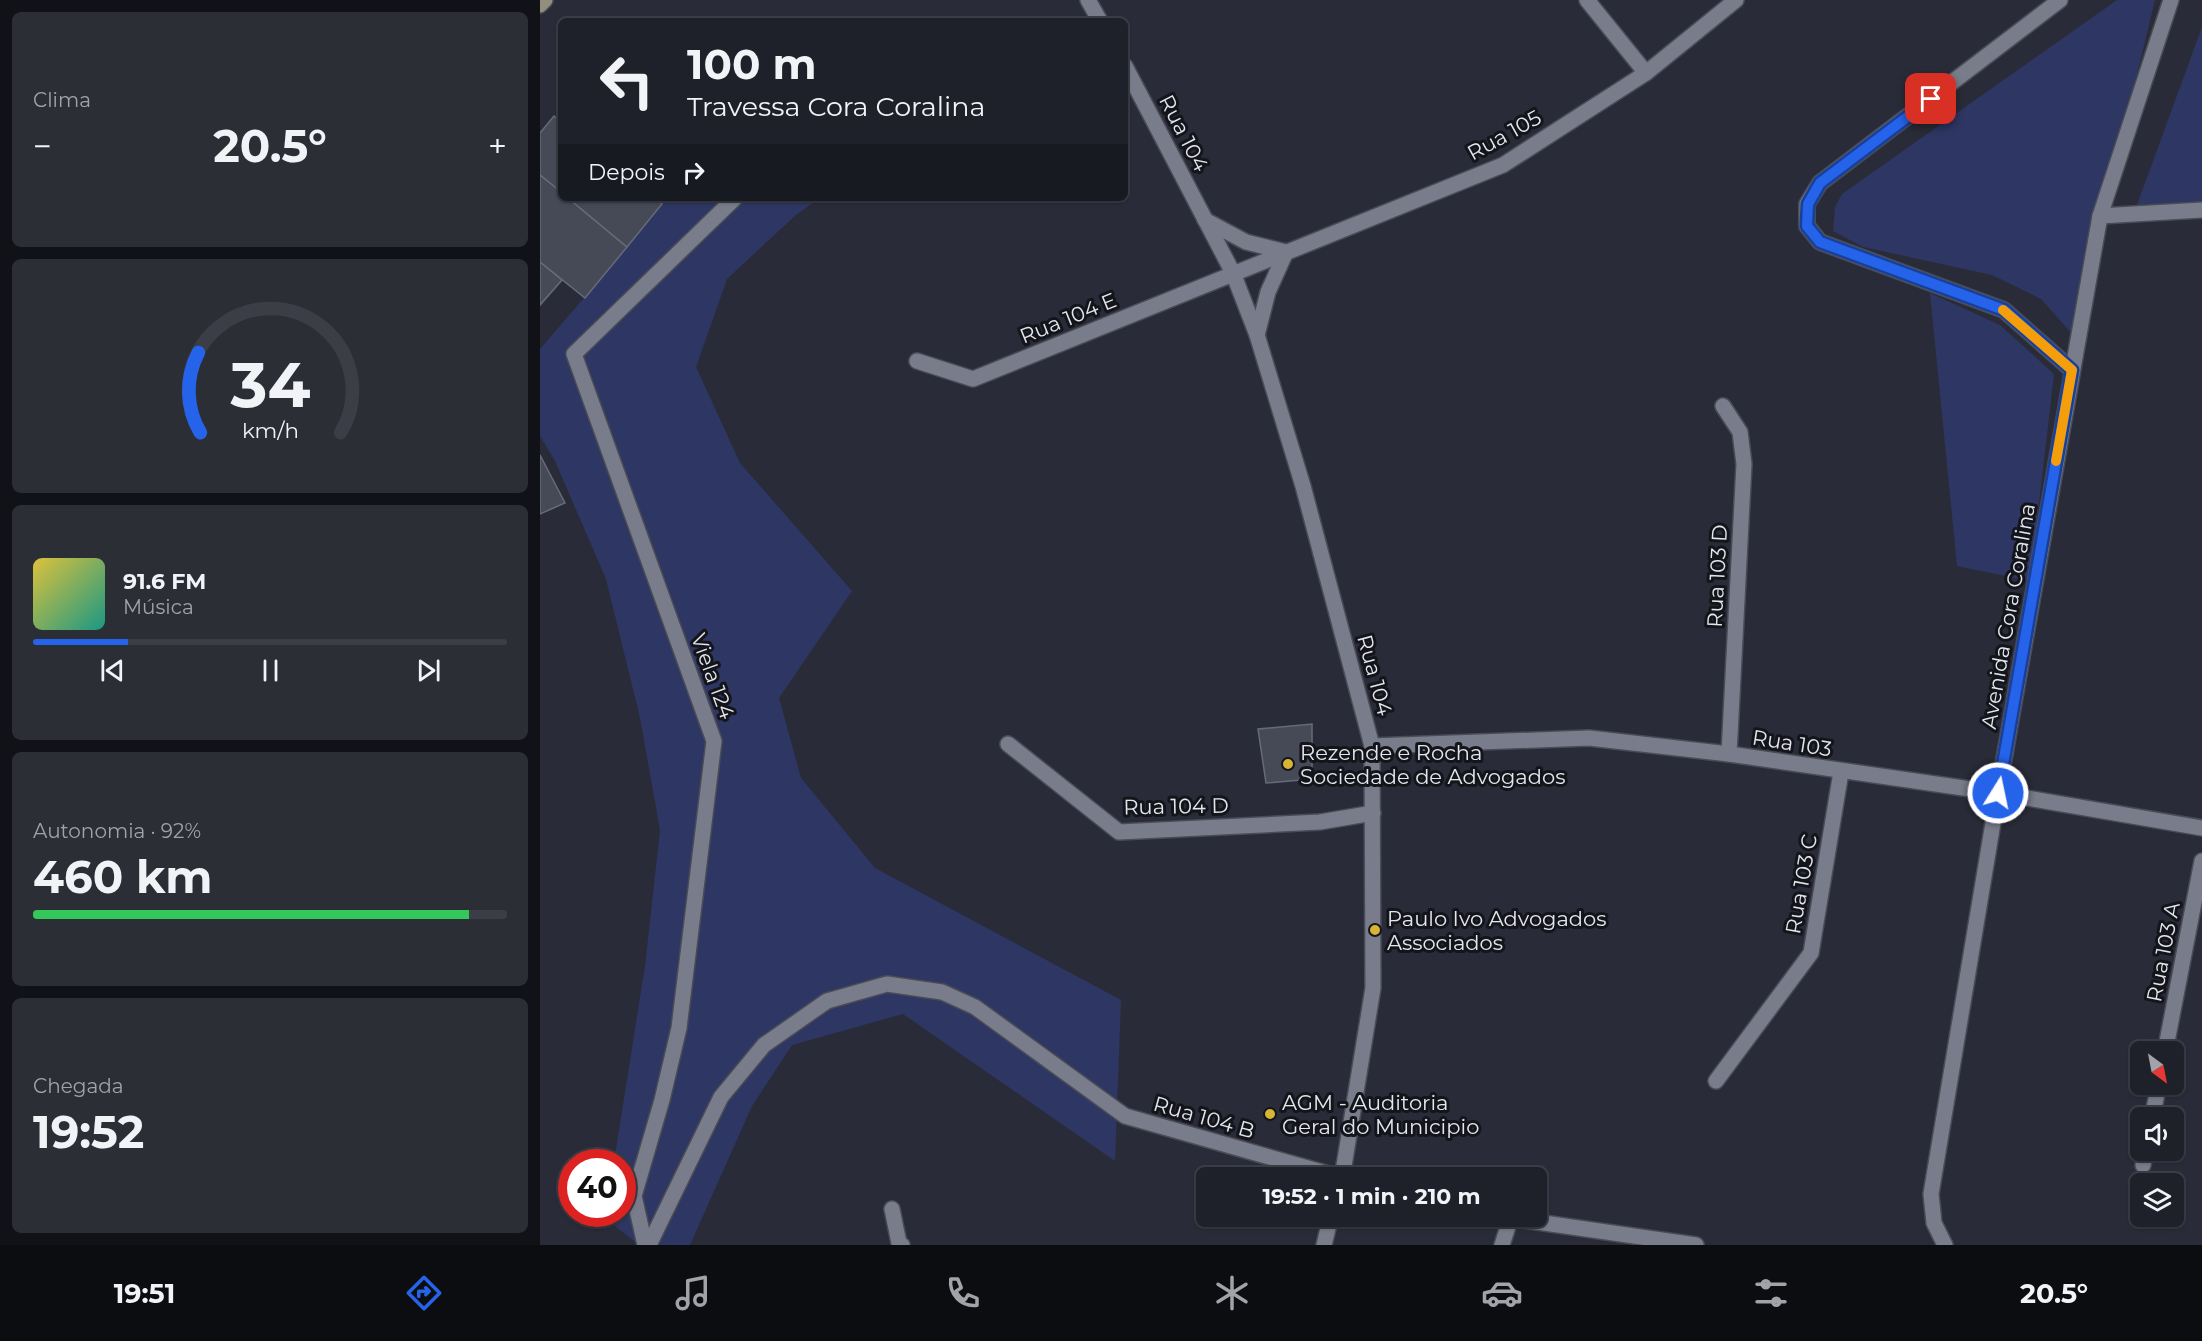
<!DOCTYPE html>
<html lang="pt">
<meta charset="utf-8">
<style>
body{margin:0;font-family:Montserrat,sans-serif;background:#2c2e36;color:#f1f3f6;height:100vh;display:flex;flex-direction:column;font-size:22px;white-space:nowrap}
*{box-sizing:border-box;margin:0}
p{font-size:20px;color:#a1a3a8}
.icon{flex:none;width:33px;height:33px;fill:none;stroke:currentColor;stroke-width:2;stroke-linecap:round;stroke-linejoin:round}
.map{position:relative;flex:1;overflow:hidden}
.details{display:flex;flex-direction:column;gap:12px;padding:12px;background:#111217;width:540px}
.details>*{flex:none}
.top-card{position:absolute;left:18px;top:18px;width:570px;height:183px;border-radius:9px;box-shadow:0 2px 4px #0004,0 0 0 2px #3c3e47;background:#1f212a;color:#f1f3f6;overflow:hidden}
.needle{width:39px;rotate:148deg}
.controls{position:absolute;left:1590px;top:1041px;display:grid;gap:12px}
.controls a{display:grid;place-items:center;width:54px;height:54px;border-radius:9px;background:#1f212a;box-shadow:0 2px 4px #0004,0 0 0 2px #3c3e47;font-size:30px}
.speed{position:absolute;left:18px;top:1149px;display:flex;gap:12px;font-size:30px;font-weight:700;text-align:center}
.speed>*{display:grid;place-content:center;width:78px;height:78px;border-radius:50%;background:#1f212a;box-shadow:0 2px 4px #0004,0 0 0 2px #3c3e47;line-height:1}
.speed .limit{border:9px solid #d22;background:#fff;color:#111}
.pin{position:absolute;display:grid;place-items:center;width:51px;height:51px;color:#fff;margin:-26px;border-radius:12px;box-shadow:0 3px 9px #0006}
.me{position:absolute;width:66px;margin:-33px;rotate:10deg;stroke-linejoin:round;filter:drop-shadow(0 0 4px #0008)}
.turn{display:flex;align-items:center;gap:21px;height:126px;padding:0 30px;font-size:27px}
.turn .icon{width:78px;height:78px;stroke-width:2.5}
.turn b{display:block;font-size:42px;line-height:51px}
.then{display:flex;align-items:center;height:57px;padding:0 30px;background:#0003;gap:12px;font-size:22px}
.big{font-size:45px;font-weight:700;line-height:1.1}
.details .widget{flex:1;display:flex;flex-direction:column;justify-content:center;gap:9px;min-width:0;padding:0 21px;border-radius:9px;background:#2c2e36}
.details .dial{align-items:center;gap:0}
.dial svg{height:156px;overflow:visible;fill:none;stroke:#3c3e47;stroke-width:7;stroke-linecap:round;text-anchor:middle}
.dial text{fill:#f1f3f6;stroke:none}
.song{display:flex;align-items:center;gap:18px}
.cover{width:72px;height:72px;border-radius:9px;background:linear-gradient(135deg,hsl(50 70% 55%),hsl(170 70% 35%))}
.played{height:6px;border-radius:3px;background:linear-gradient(90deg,#2563eb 20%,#3c3e47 20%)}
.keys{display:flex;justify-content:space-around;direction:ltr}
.heat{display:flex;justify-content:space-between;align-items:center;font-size:33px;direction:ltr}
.charge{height:9px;border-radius:4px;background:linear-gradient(90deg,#34c759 92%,#3c3e47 0)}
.trip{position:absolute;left:656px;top:1167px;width:351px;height:60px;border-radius:9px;background:#1f212a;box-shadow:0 2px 4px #0004,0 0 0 2px #3c3e47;font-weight:700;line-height:60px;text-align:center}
.tabs{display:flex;height:96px;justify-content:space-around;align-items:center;background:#0c0d11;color:#a1a3a8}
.tabs .icon{width:42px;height:42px}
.tabs .on{color:#2563eb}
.tabs b{font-size:27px;color:#f1f3f6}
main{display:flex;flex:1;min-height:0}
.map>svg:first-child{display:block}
</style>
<main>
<section class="details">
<div class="widget"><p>Clima</p>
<div class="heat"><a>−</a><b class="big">20.5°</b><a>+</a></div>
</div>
<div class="widget dial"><svg viewBox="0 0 100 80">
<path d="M14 69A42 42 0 1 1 86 69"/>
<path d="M14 69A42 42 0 0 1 13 28" stroke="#2563eb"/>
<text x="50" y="56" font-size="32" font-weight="700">34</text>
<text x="50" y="72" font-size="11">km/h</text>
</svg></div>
<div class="widget">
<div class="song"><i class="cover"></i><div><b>91.6 FM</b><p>Música</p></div></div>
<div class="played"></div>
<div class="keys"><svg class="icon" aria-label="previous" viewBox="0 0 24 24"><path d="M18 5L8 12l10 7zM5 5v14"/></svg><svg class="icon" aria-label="pause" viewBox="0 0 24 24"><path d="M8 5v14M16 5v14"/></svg><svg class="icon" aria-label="next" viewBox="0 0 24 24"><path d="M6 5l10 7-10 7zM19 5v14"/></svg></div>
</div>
<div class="widget"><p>Autonomia · 92%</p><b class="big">460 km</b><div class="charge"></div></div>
<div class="widget"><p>Chegada</p><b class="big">19:52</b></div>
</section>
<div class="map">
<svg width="1662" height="1245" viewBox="0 0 1662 1245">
<rect width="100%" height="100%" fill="#292c38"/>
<g fill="#2e3663">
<path d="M1577,0h38l-81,336 -33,-37 -49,-24 -129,-28 -30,-16 2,-24 7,-13z"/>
<path d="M1662,27v176l-65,2z"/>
<path d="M123,198h157l-24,17 -69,64 -31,88 44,96 112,128 -73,107 22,80 74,90 246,132 -6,161 -212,-147 -111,31 -40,61 -62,139h-51l-24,-19 -1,-12h8v-52h-8l31,-196 15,-136 -20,-112 -34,-139 -51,-118 -15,-25v-87l62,-72z"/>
<path d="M1390,293l70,32 54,49 -24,207 -73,-15z"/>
</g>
<g fill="#464a57" stroke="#676b79" stroke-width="1.5">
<path d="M14,116l7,6v70l-21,-17v-42z"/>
<path d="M0,175l21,17v6h7l59,49 -42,51 -45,-36z"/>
<path d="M28,198h86l8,6 -35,43z"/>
<path d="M0,262l22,18 -22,25z"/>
<path d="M0,455l25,48 -25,11z"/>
<path d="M772,724v55l-46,4 -8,-54z"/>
</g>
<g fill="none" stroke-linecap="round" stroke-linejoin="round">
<g stroke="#494b55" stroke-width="18">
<g id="minor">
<path d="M1047,0l59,73"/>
<path d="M1520,0l-240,183 -13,21v22l13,16 184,68 68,60"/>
<path d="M1560,216l102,-6"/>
<path d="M377,361l56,18 530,-214 143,-92 90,-73"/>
<path d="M1183,406l17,26 4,32 -15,290"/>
<path d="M468,744l111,88 201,-10 53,-9"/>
<path d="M832,746l217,-8 140,16 269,39 204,35"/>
<path d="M1625,1052l37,-191"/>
<path d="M1176,1081l95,-128 30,-181"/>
<path d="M1612,1118l7,-34"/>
<path d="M1603,1165l3,-15"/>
<path d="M352,1209l7,34 3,2"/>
<path d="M956,1216l200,29"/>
<path d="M105,1245l-11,-49 28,-96 17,-72 35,-287 -140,-387 161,-156"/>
<path d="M109,1245l72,-148 43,-52 63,-44 60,-17 55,8 33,15 150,109 218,62"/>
<path d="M962,1245l8,-25"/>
</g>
</g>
<g stroke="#494b55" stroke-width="18">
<g id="tertiary">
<path d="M548,0l12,21"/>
<path d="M585,66l108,207 24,62 46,151 69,260 1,242 -31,190"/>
<path d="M665,220l41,22 40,10 -18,40 -11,43"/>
<path d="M784,1245l7,-29"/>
<path d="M1405,1245l-11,-22 -3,-29 67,-401 102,-577 71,-216"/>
</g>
</g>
<g stroke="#494b55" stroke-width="18">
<path id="secondary" d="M0,5l5,-5"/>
</g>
<use href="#minor" stroke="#797d8b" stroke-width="15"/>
<use href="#tertiary" stroke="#797d8b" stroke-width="15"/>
<use href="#secondary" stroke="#928d7c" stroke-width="15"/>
</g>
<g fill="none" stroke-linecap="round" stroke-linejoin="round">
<g stroke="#184099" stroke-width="15">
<path id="route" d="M1391,99l-111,84 -12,21 -1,22 13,16 184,68 68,60 -74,423"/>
</g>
<use href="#route" stroke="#2563eb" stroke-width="10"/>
<path stroke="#f59e0b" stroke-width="10" d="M1463,310l69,60 -16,91"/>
</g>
<g fill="#d8b434" stroke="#13151a" stroke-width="2">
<circle cx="748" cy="764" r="6"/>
<circle cx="835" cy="930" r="6"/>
<circle cx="730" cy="1114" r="6"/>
</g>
<g text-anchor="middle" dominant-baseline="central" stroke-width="6" stroke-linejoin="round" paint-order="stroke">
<g font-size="21" fill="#e4e6ee" stroke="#13151a">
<text transform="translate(644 133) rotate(63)">Rua 104</text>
<text transform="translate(964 135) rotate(-29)">Rua 105</text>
<text transform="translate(528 318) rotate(-22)">Rua 104 E</text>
<text transform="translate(1177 576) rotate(-87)">Rua 103 D</text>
<text transform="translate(1468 616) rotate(-80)">Avenida Cora Coralina</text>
<text transform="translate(835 675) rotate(75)">Rua 104</text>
<text transform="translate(173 676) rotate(70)">Viela 124</text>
<text transform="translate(1252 743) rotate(9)">Rua 103</text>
<text transform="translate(636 806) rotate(-1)">Rua 104 D</text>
<text transform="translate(1261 884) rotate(-80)">Rua 103 C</text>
<text transform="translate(1623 952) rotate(-79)">Rua 103 A</text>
<text transform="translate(664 1117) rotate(16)">Rua 104 B</text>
</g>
<g font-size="21" fill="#e4e6ee" stroke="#13151a" text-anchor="start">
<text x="760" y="752">Rezende e Rocha<tspan x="760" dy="24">Sociedade de Advogados</tspan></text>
<text x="847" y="918">Paulo Ivo Advogados<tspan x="847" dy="24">Associados</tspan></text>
<text x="742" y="1102">AGM - Auditoria<tspan x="742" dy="24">Geral do Municipio</tspan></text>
</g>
</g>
</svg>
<div class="controls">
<a><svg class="needle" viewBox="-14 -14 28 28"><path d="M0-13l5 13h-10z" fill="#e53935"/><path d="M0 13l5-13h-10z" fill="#a1a3a8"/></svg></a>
<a><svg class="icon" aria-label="sound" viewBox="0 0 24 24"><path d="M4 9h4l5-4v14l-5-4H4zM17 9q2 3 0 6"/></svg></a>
<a><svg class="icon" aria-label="layers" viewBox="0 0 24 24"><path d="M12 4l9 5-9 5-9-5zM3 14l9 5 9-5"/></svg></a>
</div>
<div class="speed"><div class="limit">40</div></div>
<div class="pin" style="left:1391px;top:99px;background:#d93025"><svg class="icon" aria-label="arrive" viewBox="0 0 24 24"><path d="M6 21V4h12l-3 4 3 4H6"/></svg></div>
<svg class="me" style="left:1458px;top:793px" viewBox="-20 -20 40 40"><circle r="17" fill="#2563eb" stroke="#fff" stroke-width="3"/><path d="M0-11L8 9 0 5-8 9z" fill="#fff"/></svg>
<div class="trip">19:52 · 1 min · 210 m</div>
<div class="top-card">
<div class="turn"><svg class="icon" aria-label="left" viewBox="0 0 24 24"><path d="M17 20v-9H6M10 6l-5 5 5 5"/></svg><div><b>100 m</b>Travessa Cora Coralina</div></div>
<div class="then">Depois<svg class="icon" aria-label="right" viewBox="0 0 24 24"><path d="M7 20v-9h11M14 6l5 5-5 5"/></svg></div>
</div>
</div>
</main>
<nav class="tabs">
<b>19:51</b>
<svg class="icon on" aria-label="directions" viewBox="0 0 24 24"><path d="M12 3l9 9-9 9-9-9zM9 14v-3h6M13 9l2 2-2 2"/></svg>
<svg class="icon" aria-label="music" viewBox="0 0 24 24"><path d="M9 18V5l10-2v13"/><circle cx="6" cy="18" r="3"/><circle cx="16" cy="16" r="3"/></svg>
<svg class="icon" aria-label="phone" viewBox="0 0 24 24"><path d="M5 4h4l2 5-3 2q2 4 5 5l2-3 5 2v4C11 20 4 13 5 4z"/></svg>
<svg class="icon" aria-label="climate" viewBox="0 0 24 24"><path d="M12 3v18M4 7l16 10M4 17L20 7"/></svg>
<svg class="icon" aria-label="car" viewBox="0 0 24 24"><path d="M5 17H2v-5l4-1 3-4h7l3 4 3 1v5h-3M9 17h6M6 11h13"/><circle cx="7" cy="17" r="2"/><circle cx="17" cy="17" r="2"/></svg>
<svg class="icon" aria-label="filters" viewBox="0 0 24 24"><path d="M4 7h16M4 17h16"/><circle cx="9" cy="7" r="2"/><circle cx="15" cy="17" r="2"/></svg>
<b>20.5°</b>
</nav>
